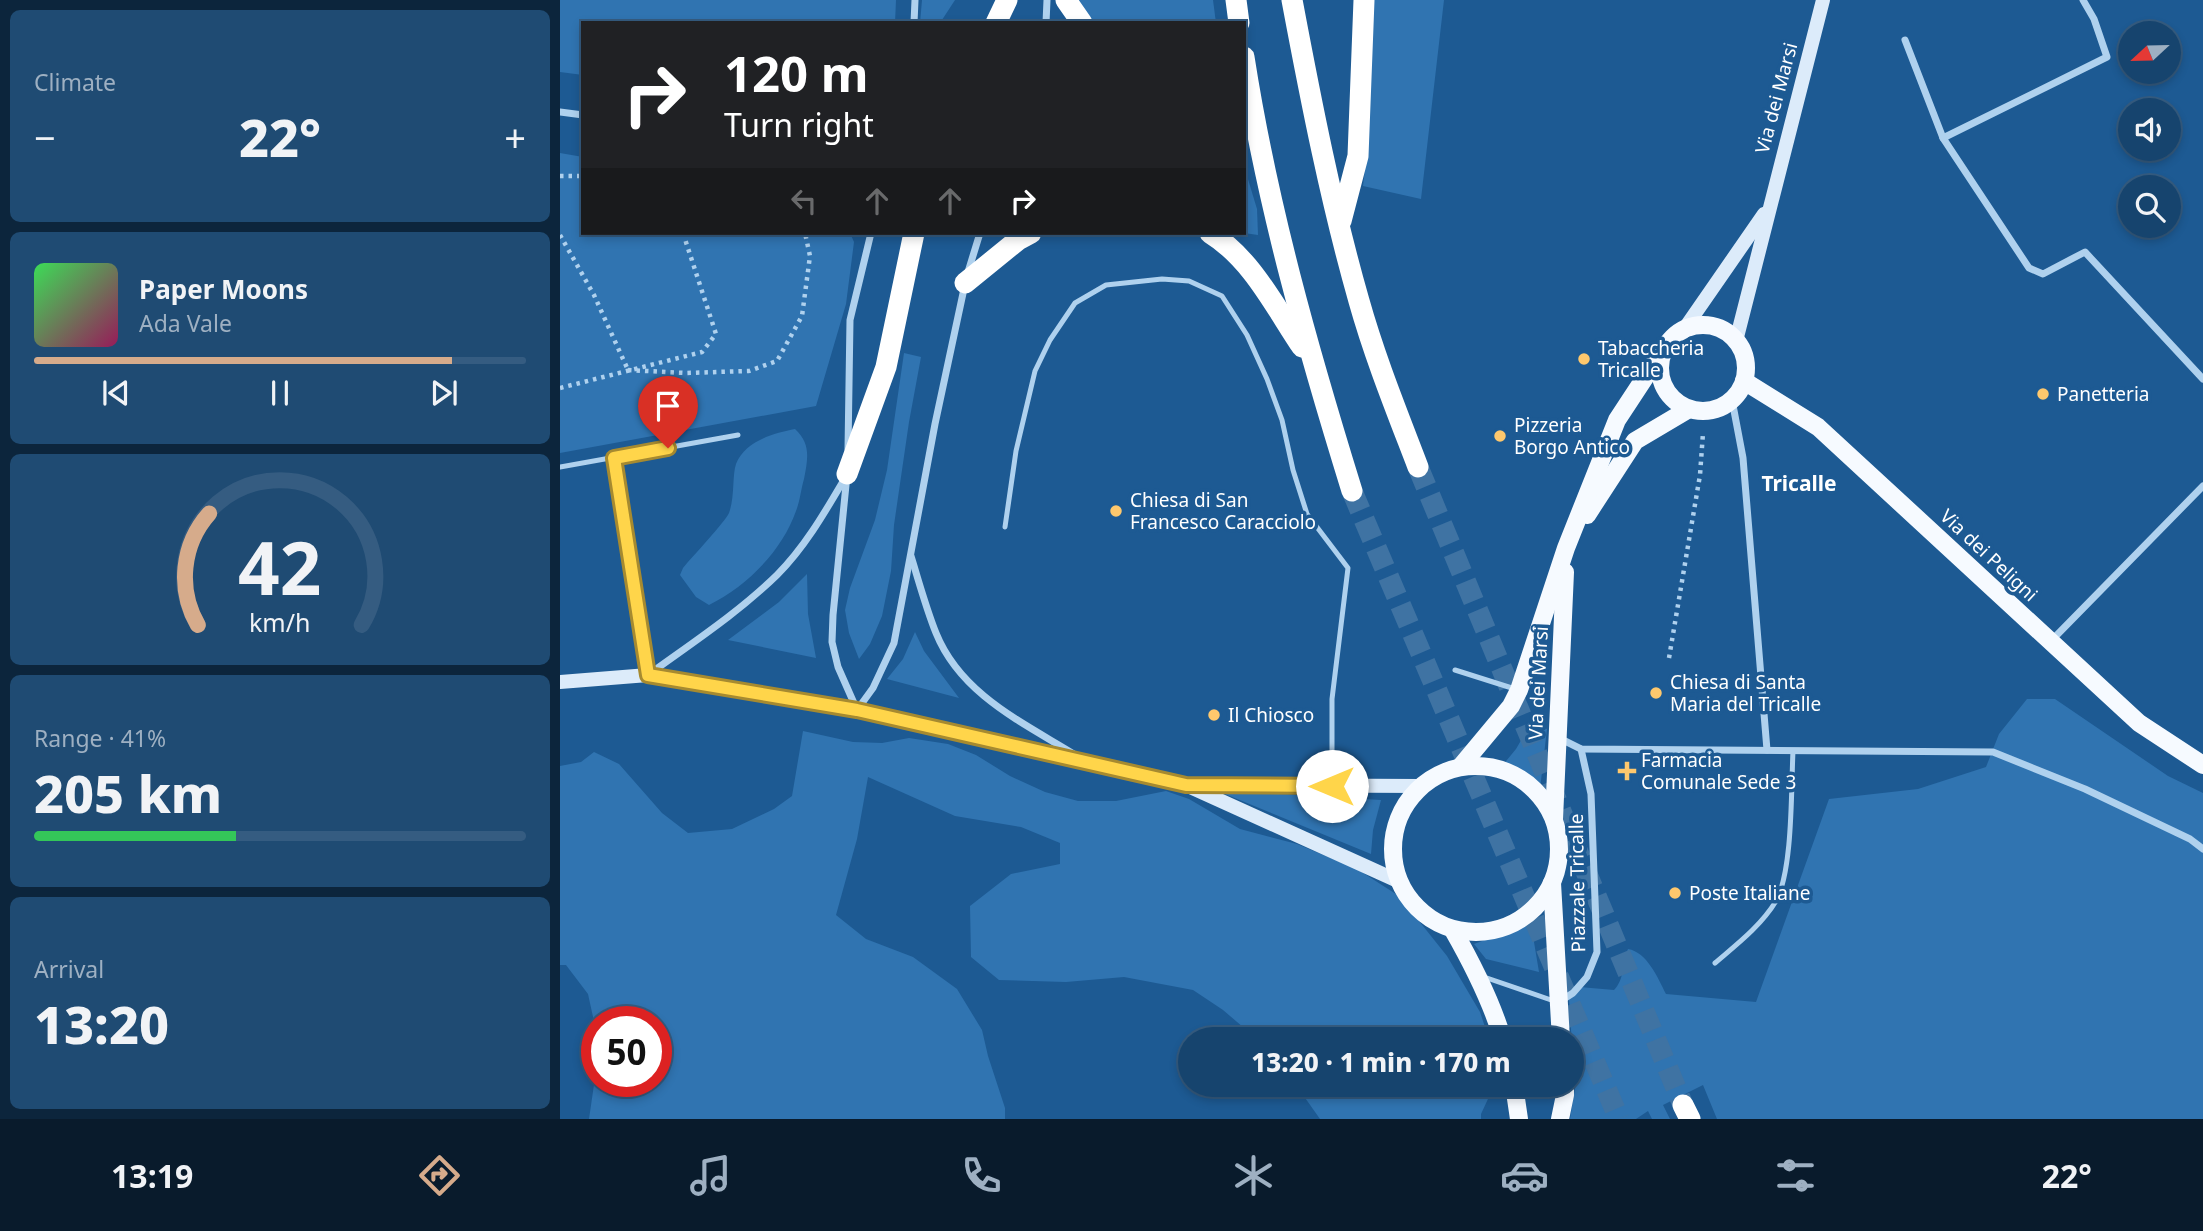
<!DOCTYPE html>
<meta charset="utf-8">
<style>
body{margin:0;font-family:"Noto Sans",sans-serif;background:#1f4b73;color:#f1f3f6;height:100vh;display:flex;flex-direction:column;font-size:26px;white-space:nowrap}
*{box-sizing:border-box;margin:0}
p{font-size:23px;color:#9eb0c2}
.icon{flex:none;width:38px;height:38px;fill:none;stroke:currentColor;stroke-width:2;stroke-linecap:round;stroke-linejoin:round}
.map{position:relative;flex:1;overflow:hidden}
.panel{display:flex;flex-direction:column;gap:10px;padding:10px;background:#0c253c;width:560px}
.panel>*{flex:none}
.guide{position:absolute;left:21px;top:21px;width:665px;height:214px;border-radius:0px;box-shadow:0 4px 10px #0003,0 0 0 2px #355c81;background:#202124;color:#fff;overflow:hidden}
.needle{width:46px;rotate:248deg}
.tools{position:absolute;left:1558px;top:21px;display:grid;gap:14px}
.tools a{display:grid;place-items:center;width:63px;height:63px;border-radius:50%;background:#16446e;box-shadow:0 4px 10px #0003,0 0 0 2px #355c81;font-size:35px}
.speed{position:absolute;left:21px;top:1006px;display:flex;gap:14px;font-size:35px;font-weight:700;text-align:center}
.speed>*{display:grid;place-content:center;width:91px;height:91px;border-radius:50%;background:#16446e;box-shadow:0 4px 10px #0003,0 0 0 2px #355c81;line-height:1}
.speed .limit{border:10px solid #d22;background:#fff;color:#111}
.pin{position:absolute;display:grid;place-items:center;width:60px;height:60px;color:#fff;margin:-72px -30px;border-radius:50% 50% 50% 0;rotate:-45deg;box-shadow:0 0 7px #0007}
.pin .icon{rotate:45deg}
.me{position:absolute;width:77px;margin:-38px;rotate:270deg;stroke-linejoin:round;filter:drop-shadow(0 0 5px #0008)}
.turn{display:flex;align-items:center;gap:24px;height:147px;padding:0 28px;font-size:32px}
.turn .icon{width:91px;height:91px;stroke-width:2.5}
.turn b{display:block;font-size:49px;line-height:60px}
.lanes{display:flex;align-items:center;height:66px;padding:0 28px;background:#0003;justify-content:center;gap:35px;direction:ltr}
.lanes .off{opacity:.35}
.big{font-size:52px;font-weight:800;line-height:1.1}
.panel .tile{flex:1;display:flex;flex-direction:column;justify-content:center;gap:10px;min-width:0;padding:0 24px;border-radius:10px;background:#1f4b73}
.panel .dial{align-items:center;gap:0}
.dial svg{height:182px;overflow:visible;fill:none;stroke:#355c81;stroke-width:7;stroke-linecap:round;text-anchor:middle}
.dial text{fill:#f1f3f6;stroke:none}
.song{display:flex;align-items:center;gap:21px}
.cover{width:84px;height:84px;border-radius:10px;background:linear-gradient(135deg,hsl(130 70% 55%),hsl(330 70% 35%))}
.played{height:7px;border-radius:4px;background:linear-gradient(90deg,#d6ab8b 85%,#355c81 85%)}
.keys{display:flex;justify-content:space-around;direction:ltr}
.heat{display:flex;justify-content:space-between;align-items:center;font-size:38px;direction:ltr}
.charge{height:10px;border-radius:5px;background:linear-gradient(90deg,#34c759 41%,#355c81 0)}
.trip{position:absolute;left:618px;top:1027px;width:406px;height:70px;border-radius:35px;background:#16446e;box-shadow:0 4px 10px #0003,0 0 0 2px #355c81;font-weight:800;line-height:70px;text-align:center}
.dock{display:flex;height:112px;justify-content:space-around;align-items:center;background:#091b2c;color:#9eb0c2}
.dock .icon{width:49px;height:49px}
.dock .selected{color:#d6ab8b}
.dock b{font-size:32px;color:#f1f3f6}
main{display:flex;flex:1;min-height:0}
.map>svg:first-child{display:block}
</style>
<main>
<section class="panel">
<div class="tile"><p>Climate</p>
<div class="heat"><a>−</a><b class="big">22°</b><a>+</a></div>
</div>
<div class="tile">
<div class="song"><i class="cover"></i><div><b>Paper Moons</b><p>Ada Vale</p></div></div>
<div class="played"></div>
<div class="keys"><svg class="icon" aria-label="previous" viewBox="0 0 24 24"><path d="M18 5L8 12l10 7zM5 5v14"/></svg><svg class="icon" aria-label="pause" viewBox="0 0 24 24"><path d="M8 5v14M16 5v14"/></svg><svg class="icon" aria-label="next" viewBox="0 0 24 24"><path d="M6 5l10 7-10 7zM19 5v14"/></svg></div>
</div>
<div class="tile dial"><svg viewBox="0 0 100 80">
<path d="M14 69A42 42 0 1 1 86 69"/>
<path d="M14 69A42 42 0 0 1 19 20" stroke="#d6ab8b"/>
<text x="50" y="56" font-size="32" font-weight="700">42</text>
<text x="50" y="72" font-size="11">km/h</text>
</svg></div>
<div class="tile"><p>Range · 41%</p><b class="big">205 km</b><div class="charge"></div></div>
<div class="tile"><p>Arrival</p><b class="big">13:20</b></div>
</section>
<div class="map">
<svg width="1643" height="1119" viewBox="0 0 1643 1119">
<rect width="100%" height="100%" fill="#1d5a93"/>
<g fill="#3074b1">
<path d="M0,0h336l-1,23h-312v52l-23,-3z"/>
<path d="M362,0h33l-15,23h-20z"/>
<path d="M518,0h135l3,23h-123z"/>
<path d="M809,0h75l-23,199 -58,-13 3,-26z"/>
<path d="M0,153l23,4v76h267l4,9 -8,62 -30,102 -256,47z"/>
<path d="M684,166l13,43 1,26 -14,-2z"/>
<path d="M344,353l17,4 -12,65 -15,103 -3,46 -9,45 -12,28 -11,15 -10,-26 -4,-23 5,-22 25,-68 12,-50z"/>
<path d="M235,429c16,15 13,29 9,50 -3,10 -4,22 -8,32 -14,40 -49,75 -87,94l-13,-8 -16,-22 3,-7c9,-11 42,-46 46,-55 6,-16 3,-37 7,-49 9,-23 38,-31 59,-35z"/>
<path d="M247,574l1,40 8,44 -88,-18 51,-38z"/>
<path d="M355,632l9,19 35,47 -72,-19 16,-20z"/>
<path d="M1467,699h28l113,77 35,17v326h-486l-14,-34 -40,20 7,14h-18l-4,-8 -12,8h-66l5,-31 -7,-102 46,4c11,-11 8,-27 14,-41 19,3 30,29 38,45l90,8 73,-203 89,-10 68,-22 13,-33z"/>
<path d="M971,723l16,6 -7,60 -22,-18 -16,-5 14,-17z"/>
<path d="M243,731l50,11 29,1 27,-5 39,6 28,11 34,21 35,16 33,9h38l50,-10 23,8 51,30 57,15 60,25 42,27 48,60 33,56 9,27h-232l-34,-29 -30,-20 -69,-13 -58,5 -67,-2 -28,-23 -1,-51 41,-32 49,-10v-21l-39,-16 -66,-11 -87,-39 -11,62 -21,76 30,24 47,18 44,32 25,41 6,26 17,52v11h-416l8,-55v18h59v-60h-59v13l-9,-41 -22,-29h-6v-199l21,-4 13,-10 25,12 43,49 26,20 44,-4 42,-20 18,-13z"/>
<path d="M667,791l154,9 -8,30 -2,24 -146,-60z"/>
<path d="M970,918l9,54 -53,-13 -12,-15 43,-16z"/>
<path d="M736,1085h198v1l-13,28v5h-161z"/>
</g>
<g fill="none" stroke-linecap="round" stroke-linejoin="round">
<g stroke="#3f73a3" stroke-width="21" stroke-dasharray="21 10" stroke-linecap="butt">
<path d="M858,467l265,638"/>
<path d="M792,491l267,628"/>
</g>
<g stroke="#afd1ee" stroke-width="4.5" stroke-dasharray="3.5 5" stroke-linecap="butt">
<path d="M0,176h23"/>
<path d="M0,235l34,60 34,75"/>
<path d="M68,370l57,3 64,-2 28,-10 25,-45 8,-60 -5,-23"/>
<path d="M0,388l142,-36 14,-18 -33,-101"/>
<path d="M1109,658l31,-183 3,-42"/>
</g>
<g stroke="#afd1ee" stroke-width="5">
<path d="M54,458l34,217"/>
<path d="M0,467l178,-32"/>
<path d="M445,527l11,-76 19,-80 15,-31 25,-37 31,-18 56,-6 27,2 33,15 25,39 20,44 15,41 11,50 14,44 41,54 -16,131v87"/>
<path d="M895,670l60,19"/>
<path d="M1155,963c21,-18 46,-37 61,-62 17,-31 15,-112 17,-150"/>
<path d="M924,977l70,24"/>
</g>
<g stroke="#afd1ee" stroke-width="7">
<path d="M1523,0l11,19 13,38 -164,81 86,130 14,6 42,-22 118,127"/>
<path d="M354,23l1,-23"/>
<path d="M486,23l1,-23"/>
<path d="M1345,40l38,98"/>
<path d="M0,112l23,3"/>
<path d="M408,272l12,-39"/>
<path d="M1172,400l11,58 24,292"/>
<path d="M288,449l2,-129 21,-87"/>
<path d="M287,475l-14,140 -1,27 6,25 19,43"/>
<path d="M351,556c8,26 15,52 25,77 25,62 88,90 141,123"/>
<path d="M1491,641l152,-155"/>
<path d="M88,675c44,-32 90,-62 129,-100 28,-28 48,-63 68,-97"/>
<path d="M297,710l16,-22 21,-45 41,-219 30,-140"/>
<path d="M1001,739l20,10 412,3 92,37 105,50 13,10"/>
<path d="M999,1002l14,-9 14,-16 10,-25 -6,-158 -10,-45"/>
</g>
<g stroke="#dcebfa" stroke-width="14">
<path d="M1125,328l79,-114"/>
<path d="M1176,341l87,-341"/>
<path d="M0,682l88,-7 58,9 151,27 329,74 212,96"/>
<path d="M634,785l226,1"/>
</g>
<g stroke="#f6faff" stroke-width="18">
<circle cx="1143" cy="368" r="43"/>
<path d="M1184,381l74,46 321,296 64,42"/>
<path d="M1027,515l48,-74 54,-32"/>
<circle cx="916" cy="849" r="83"/>
<path d="M901,766l50,-60 8,-16 47,-142 51,-128 46,-70"/>
<path d="M994,819l11,-247"/>
<path d="M992,883l9,157"/>
<path d="M893,930c20,35 38,70 50,110"/>
<path d="M954,1085l5,34"/>
<path d="M1000,1119l5,-24v-10"/>
</g>
<g stroke="#fff" stroke-width="21">
<path d="M506,0l16,23"/>
<path d="M676,0l3,23"/>
<path d="M732,0c19,101 39,203 67,301 16,57 38,111 59,166"/>
<path d="M436,23l11,-23"/>
<path d="M684,57c23,148 64,292 108,434"/>
<path d="M781,221l17,-65 6,-156"/>
<path d="M650,233c42,26 65,74 92,114"/>
<path d="M405,283l53,-43 13,-7"/>
<path d="M287,474l39,-107 28,-134"/>
<path d="M1123,1105l7,14"/>
</g>
</g>
<g fill="none" stroke-linecap="round" stroke-linejoin="round">
<g stroke="#a68a30" stroke-width="18">
<path id="route" d="M108,448l-54,10 34,217 209,35 329,75 146,1"/>
</g>
<use href="#route" stroke="#ffd54a" stroke-width="12"/>
</g>
<g fill="#fec86d" stroke="#1d5a93" stroke-width="2.5">
<circle cx="1024" cy="359" r="7"/>
<circle cx="1483" cy="394" r="7"/>
<circle cx="940" cy="436" r="7"/>
<circle cx="556" cy="511" r="7"/>
<circle cx="1096" cy="693" r="7"/>
<circle cx="654" cy="715" r="7"/>
<path d="M1063.5 760.5h7v7h7v7h-7v7h-7v-7h-7v-7h7z"/>
<circle cx="1115" cy="893" r="7"/>
</g>
<g text-anchor="middle" dominant-baseline="central" stroke-width="7" stroke-linejoin="round" paint-order="stroke">
<g font-size="19" fill="#fff" stroke="#1d5a93">
<text transform="translate(1216 98) rotate(-75)">Via dei Marsi</text>
<text transform="translate(1429 555) rotate(43)">Via dei Peligni</text>
<text transform="translate(978 683) rotate(-87)">Via dei Marsi</text>
<text transform="translate(1017 883) rotate(-91)">Piazzale Tricalle</text>
</g>
<g font-size="19" fill="#fff" stroke="#1d5a93" text-anchor="start">
<text x="1038" y="348">Tabaccheria<tspan x="1038" dy="22">Tricalle</tspan></text>
<text x="1497" y="394">Panetteria</text>
<text x="954" y="425">Pizzeria<tspan x="954" dy="22">Borgo Antico</tspan></text>
<text x="570" y="500">Chiesa di San<tspan x="570" dy="22">Francesco Caracciolo</tspan></text>
<text x="1110" y="682">Chiesa di Santa<tspan x="1110" dy="22">Maria del Tricalle</tspan></text>
<text x="668" y="715">Il Chiosco</text>
<text x="1081" y="760">Farmacia<tspan x="1081" dy="22">Comunale Sede 3</tspan></text>
<text x="1129" y="893">Poste Italiane</text>
</g>
<g font-size="21" font-weight="bold" fill="#fff" stroke="#1d5a93">
<text x="1239" y="483">Tricalle</text>
</g>
</g>
</svg>
<div class="tools">
<a><svg class="needle" viewBox="-14 -14 28 28"><path d="M0-13l5 13h-10z" fill="#e53935"/><path d="M0 13l5-13h-10z" fill="#9eb0c2"/></svg></a>
<a><svg class="icon" aria-label="sound" viewBox="0 0 24 24"><path d="M4 9h4l5-4v14l-5-4H4zM17 9q2 3 0 6"/></svg></a>
<a><svg class="icon" aria-label="search" viewBox="0 0 24 24"><circle cx="10" cy="10" r="6"/><path d="M15 15l6 6"/></svg></a>
</div>
<div class="speed"><div class="limit">50</div></div>
<div class="pin" style="left:108px;top:448px;background:#d93025"><svg class="icon" aria-label="arrive" viewBox="0 0 24 24"><path d="M6 21V4h12l-3 4 3 4H6"/></svg></div>
<svg class="me" style="left:772px;top:786px" viewBox="-20 -20 40 40"><circle r="19" fill="#fff"/><path d="M0-13L10 11 0 6-10 11z" fill="#ffd54a"/></svg>
<div class="trip">13:20 · 1 min · 170 m</div>
<div class="guide">
<div class="turn"><svg class="icon" aria-label="right" viewBox="0 0 24 24"><path d="M7 20v-9h11M14 6l5 5-5 5"/></svg><div><b>120 m</b>Turn right</div></div>
<div class="lanes"><svg class="icon off" aria-label="left" viewBox="0 0 24 24"><path d="M17 20v-9H6M10 6l-5 5 5 5"/></svg><svg class="icon off" aria-label="ahead" viewBox="0 0 24 24"><path d="M12 20V5M6 11l6-6 6 6"/></svg><svg class="icon off" aria-label="ahead" viewBox="0 0 24 24"><path d="M12 20V5M6 11l6-6 6 6"/></svg><svg class="icon" aria-label="right" viewBox="0 0 24 24"><path d="M7 20v-9h11M14 6l5 5-5 5"/></svg></div>
</div>
</div>
</main>
<nav class="dock">
<b>13:19</b>
<svg class="icon selected" aria-label="directions" viewBox="0 0 24 24"><path d="M12 3l9 9-9 9-9-9zM9 14v-3h6M13 9l2 2-2 2"/></svg>
<svg class="icon" aria-label="music" viewBox="0 0 24 24"><path d="M9 18V5l10-2v13"/><circle cx="6" cy="18" r="3"/><circle cx="16" cy="16" r="3"/></svg>
<svg class="icon" aria-label="phone" viewBox="0 0 24 24"><path d="M5 4h4l2 5-3 2q2 4 5 5l2-3 5 2v4C11 20 4 13 5 4z"/></svg>
<svg class="icon" aria-label="climate" viewBox="0 0 24 24"><path d="M12 3v18M4 7l16 10M4 17L20 7"/></svg>
<svg class="icon" aria-label="car" viewBox="0 0 24 24"><path d="M5 17H2v-5l4-1 3-4h7l3 4 3 1v5h-3M9 17h6M6 11h13"/><circle cx="7" cy="17" r="2"/><circle cx="17" cy="17" r="2"/></svg>
<svg class="icon" aria-label="filters" viewBox="0 0 24 24"><path d="M4 7h16M4 17h16"/><circle cx="9" cy="7" r="2"/><circle cx="15" cy="17" r="2"/></svg>
<b>22°</b>
</nav>
